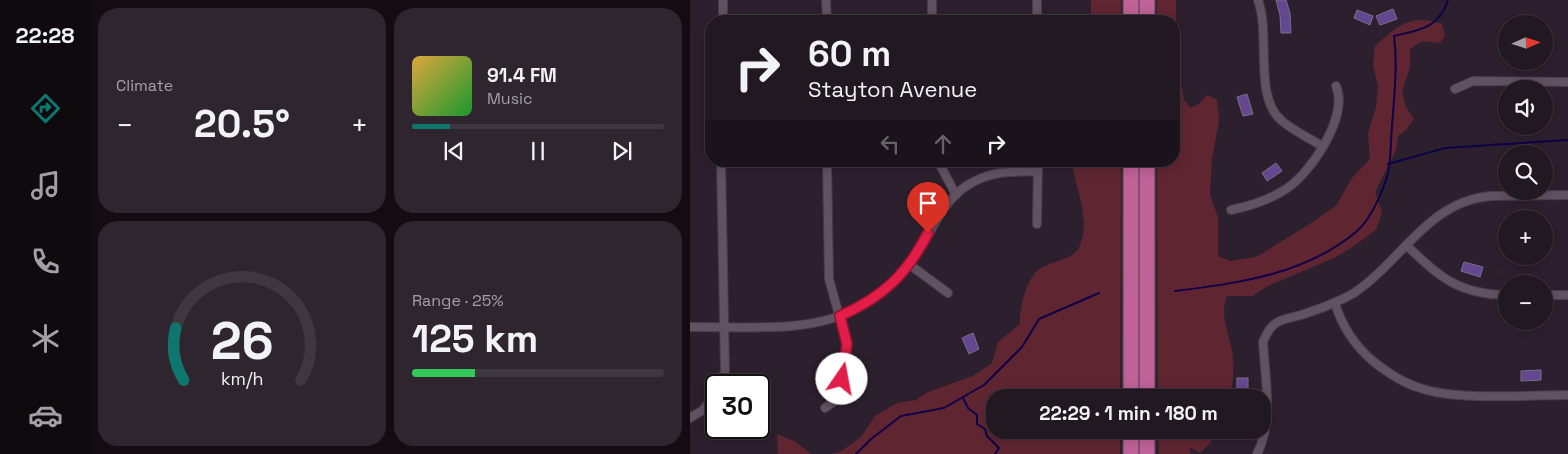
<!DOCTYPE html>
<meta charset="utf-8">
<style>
body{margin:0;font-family:"Space Grotesk",sans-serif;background:#2e252f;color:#f1f3f6;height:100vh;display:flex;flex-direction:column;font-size:19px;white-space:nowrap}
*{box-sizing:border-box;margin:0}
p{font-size:16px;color:#a2a0a5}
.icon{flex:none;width:28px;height:28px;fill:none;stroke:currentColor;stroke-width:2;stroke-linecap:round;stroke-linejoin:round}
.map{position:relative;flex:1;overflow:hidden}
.side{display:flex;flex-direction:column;gap:8px;padding:8px;background:#130d13;width:600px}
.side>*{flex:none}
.hud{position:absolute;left:15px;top:15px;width:475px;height:152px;border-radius:20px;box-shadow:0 2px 12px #0003,0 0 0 1px #3f3740;background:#221822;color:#f1f3f6;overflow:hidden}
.needle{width:32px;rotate:87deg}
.tools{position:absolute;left:808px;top:15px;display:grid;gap:10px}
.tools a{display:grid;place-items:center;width:55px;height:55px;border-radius:50%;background:#221822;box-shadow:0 2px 12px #0003,0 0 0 1px #3f3740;font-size:25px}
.speed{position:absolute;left:15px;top:374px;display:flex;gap:10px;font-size:25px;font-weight:700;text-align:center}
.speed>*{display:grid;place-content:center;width:65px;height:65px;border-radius:50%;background:#221822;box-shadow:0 2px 12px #0003,0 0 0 1px #3f3740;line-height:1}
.speed .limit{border:2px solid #111;border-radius:8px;background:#fff;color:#111}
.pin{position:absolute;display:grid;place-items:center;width:42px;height:42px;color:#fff;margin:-51px -21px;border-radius:50% 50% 50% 0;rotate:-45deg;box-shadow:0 0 5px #0007}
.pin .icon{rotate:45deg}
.me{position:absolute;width:55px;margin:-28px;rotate:12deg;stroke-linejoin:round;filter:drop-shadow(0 0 4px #0008)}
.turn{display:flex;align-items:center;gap:18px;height:105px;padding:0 20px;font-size:22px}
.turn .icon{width:65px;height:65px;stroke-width:2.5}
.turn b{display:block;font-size:35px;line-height:42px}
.lanes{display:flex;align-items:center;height:48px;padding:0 20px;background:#0003;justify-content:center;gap:25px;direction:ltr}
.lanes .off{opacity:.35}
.big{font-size:38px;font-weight:600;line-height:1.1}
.side .tile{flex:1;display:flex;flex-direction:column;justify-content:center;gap:8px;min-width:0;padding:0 18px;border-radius:20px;background:#2e252f}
.side .dial{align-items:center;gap:0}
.dial svg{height:130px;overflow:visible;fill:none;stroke:#3f3740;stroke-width:7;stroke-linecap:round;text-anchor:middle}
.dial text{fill:#f1f3f6;stroke:none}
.song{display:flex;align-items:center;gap:15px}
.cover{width:60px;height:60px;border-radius:8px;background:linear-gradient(135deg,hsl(40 70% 55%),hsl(130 70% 35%))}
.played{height:5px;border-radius:2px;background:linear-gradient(90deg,#0f766e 15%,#3f3740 15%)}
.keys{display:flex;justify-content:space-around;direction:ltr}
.heat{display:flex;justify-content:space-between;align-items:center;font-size:28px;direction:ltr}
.charge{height:8px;border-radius:4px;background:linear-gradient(90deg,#34c759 25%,#3f3740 0)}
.side .tiles{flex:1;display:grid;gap:8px;grid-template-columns:repeat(2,1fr)}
.trip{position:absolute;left:296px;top:389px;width:285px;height:50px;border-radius:20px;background:#221822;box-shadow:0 2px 12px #0003,0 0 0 1px #3f3740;font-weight:600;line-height:50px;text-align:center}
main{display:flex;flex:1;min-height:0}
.dock{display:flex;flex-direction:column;width:90px;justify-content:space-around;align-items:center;background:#0e0a0e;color:#a2a0a5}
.dock .icon{width:35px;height:35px}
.dock .on{color:#0f766e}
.dock b{font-size:22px;color:#f1f3f6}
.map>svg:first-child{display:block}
</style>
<main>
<nav class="dock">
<b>22:28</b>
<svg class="icon on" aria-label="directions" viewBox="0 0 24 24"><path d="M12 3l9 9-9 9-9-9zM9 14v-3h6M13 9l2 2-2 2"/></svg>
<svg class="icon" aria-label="music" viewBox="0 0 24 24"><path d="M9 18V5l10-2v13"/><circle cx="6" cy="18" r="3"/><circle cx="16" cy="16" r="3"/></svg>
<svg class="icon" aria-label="phone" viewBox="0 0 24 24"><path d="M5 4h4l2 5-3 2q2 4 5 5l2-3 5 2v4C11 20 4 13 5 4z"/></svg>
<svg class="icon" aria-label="climate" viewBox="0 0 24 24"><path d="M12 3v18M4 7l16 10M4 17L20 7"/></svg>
<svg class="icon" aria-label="car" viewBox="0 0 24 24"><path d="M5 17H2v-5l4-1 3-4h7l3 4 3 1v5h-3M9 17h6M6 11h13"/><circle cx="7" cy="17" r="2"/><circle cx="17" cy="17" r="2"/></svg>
</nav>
<section class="side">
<div class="tiles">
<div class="tile"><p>Climate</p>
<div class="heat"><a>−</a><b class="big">20.5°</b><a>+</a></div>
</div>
<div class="tile">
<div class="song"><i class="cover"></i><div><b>91.4 FM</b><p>Music</p></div></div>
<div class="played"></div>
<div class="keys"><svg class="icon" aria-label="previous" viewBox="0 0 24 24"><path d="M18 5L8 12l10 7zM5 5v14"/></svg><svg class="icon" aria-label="pause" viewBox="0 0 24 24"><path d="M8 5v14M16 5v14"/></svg><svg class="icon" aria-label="next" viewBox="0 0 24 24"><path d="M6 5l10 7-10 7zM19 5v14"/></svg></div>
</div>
<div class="tile dial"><svg viewBox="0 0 100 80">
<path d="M14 69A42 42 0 1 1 86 69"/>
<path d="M14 69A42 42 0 0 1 9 37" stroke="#0f766e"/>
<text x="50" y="56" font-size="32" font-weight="700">26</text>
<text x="50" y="72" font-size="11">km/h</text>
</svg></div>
<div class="tile"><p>Range · 25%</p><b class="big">125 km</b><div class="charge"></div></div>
</div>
</section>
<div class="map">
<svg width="878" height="454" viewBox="0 0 878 454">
<rect width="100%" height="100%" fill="#2d202e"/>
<g fill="#5f2632">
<rect x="401" y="0" width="30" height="21"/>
<path d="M467,0h19v80l5,2 3,18 7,8 8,-4 8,-9 10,5 2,21 -7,38 -2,36 8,22v39l12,5 26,-4 49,-30 31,-21 16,-28 18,-19 -2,-26 8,-26 2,-21 -5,-21 2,-19c23,-20 35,-33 67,-22l3,11 -5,8 -17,-2 -13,8v18l-8,24 4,16 8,12 -8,11 -8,6 -2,14 -21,42 7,20 -6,18 -22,16 -20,12 -64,27 -18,11h-25c-7,18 0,32 4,50 4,18 3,34 -2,51h-71l-1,-236h17v-140h-17z"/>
<path d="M382,161h49l-1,236 -125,1v32h125v24h-289l9,-2 21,-15 14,-21 22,-13 19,-3 12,-8 45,-16 19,-13 6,-21 22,-18c-1,-16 7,-48 21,-56 13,-8 34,-8 39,-23 11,-28 -5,-56 -8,-84z"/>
<path d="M468,430h59l-7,13 -10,10 -11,-6 2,7h-32z"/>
<path d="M87,434l19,8 15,12h-33z"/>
</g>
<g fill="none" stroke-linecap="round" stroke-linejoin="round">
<g stroke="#0f0047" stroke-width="2">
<path d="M698,164l57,-16 123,-8"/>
<path d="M485,291c64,-8 129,-16 181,-59 14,-12 24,-35 30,-52 6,-15 4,-37 6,-53 2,-31 6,-60 2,-91 26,-6 45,-8 54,-36"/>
<path d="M273,398l5,10 9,7v9l8,5 2,7 12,12 -4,6"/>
<path d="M166,454l15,-15 30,-23 43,-8 40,-23 38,-38 17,-28 60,-26"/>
</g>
</g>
<g fill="#644790" stroke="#777085">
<path d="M586,0h10l4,13 1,20h-10l-1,-18z"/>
<path d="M703,9l4,10 -17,6 -4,-9z"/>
<path d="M667,10l16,6 -3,9 -16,-7z"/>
<path d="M557,94l6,20 -10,2 -6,-19z"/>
<path d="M586,163l6,8 -15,10 -5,-8z"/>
<path d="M774,262l19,5 -3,10 -19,-6z"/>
<path d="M283,333l6,16 -10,5 -7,-16z"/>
<path d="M851,370v10l-20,1v-10z"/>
<rect x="547" y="378" width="11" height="18"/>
</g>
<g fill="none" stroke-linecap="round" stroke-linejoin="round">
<g stroke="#473c48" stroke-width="10">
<g id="street">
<path d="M136,0l1,21"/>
<path d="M347,0v21"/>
<path d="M568,0c13,35 -5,98 24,121 12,10 27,17 40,25"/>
<path d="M33,21v-21"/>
<path d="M242,21v-21"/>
<path d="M765,89l18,-8 95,1"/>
<path d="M248,161l18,34"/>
<path d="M541,210c20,-4 38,-10 55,-21 25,-16 63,-73 50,-103"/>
<path d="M347,224l1,-63"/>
<path d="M717,246c33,31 51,48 99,49"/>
<path d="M220,265l38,28"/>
<path d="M854,295h24"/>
<path d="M645,303c7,24 20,43 39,59 14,11 29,21 46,26 37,13 107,7 148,7"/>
<path d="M0,327c57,-1 120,8 172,-21 18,-10 35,-25 48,-42 28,-37 33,-81 90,-91 12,-2 25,-1 38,-2"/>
<path d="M30,385l5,-14 -4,-210"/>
<path d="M135,408l10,-7 4,-12 8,-32v-13l-18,-65 -2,-118"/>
<path d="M0,418l13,-8 13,-16"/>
<path d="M567,454c17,-33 8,-76 6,-112 3,-8 6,-14 13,-19 6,-4 17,-6 25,-8 18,-6 36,-12 53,-22 48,-32 74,-92 137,-97l77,-1"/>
</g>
</g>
<g stroke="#473c48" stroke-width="18">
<g id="highway">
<path d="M441,21v-21"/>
<path d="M457,21v-21"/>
<path d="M441,398v-237"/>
<path d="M457,398v-237"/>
<path d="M441,454v-24"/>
<path d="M457,454v-24"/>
</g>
</g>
<use href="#street" stroke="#615262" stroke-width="8"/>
<use href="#highway" stroke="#c06297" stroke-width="15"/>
</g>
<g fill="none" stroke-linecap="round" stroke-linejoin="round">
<g stroke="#92132f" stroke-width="12">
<path id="route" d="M152,379l5,-35 -7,-28c43,-19 67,-42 88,-83"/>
</g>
<use href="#route" stroke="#e11d48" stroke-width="9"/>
</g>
</svg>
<div class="tools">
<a><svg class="needle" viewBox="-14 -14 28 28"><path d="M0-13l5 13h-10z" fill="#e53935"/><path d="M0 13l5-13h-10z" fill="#a2a0a5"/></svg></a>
<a><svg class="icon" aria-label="sound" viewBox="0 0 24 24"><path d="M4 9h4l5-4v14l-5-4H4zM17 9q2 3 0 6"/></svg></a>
<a><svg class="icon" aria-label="search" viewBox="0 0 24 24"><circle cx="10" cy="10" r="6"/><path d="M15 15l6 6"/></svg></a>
<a>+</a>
<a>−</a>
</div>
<div class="speed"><div class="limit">30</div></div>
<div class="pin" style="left:238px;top:233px;background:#d93025"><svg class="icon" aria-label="arrive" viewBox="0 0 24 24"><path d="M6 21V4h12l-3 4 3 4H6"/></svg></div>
<svg class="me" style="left:152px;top:379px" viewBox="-20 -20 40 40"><circle r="19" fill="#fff"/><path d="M0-13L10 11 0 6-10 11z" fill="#e11d48"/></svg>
<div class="trip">22:29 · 1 min · 180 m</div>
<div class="hud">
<div class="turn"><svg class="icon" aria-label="right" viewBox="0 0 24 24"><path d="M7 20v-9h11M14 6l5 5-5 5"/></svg><div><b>60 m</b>Stayton Avenue</div></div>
<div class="lanes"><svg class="icon off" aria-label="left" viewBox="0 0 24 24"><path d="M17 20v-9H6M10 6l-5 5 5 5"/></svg><svg class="icon off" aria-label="ahead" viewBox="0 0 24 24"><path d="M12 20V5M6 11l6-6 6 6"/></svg><svg class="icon" aria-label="right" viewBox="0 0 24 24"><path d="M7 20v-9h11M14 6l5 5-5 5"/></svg></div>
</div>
</div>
</main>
